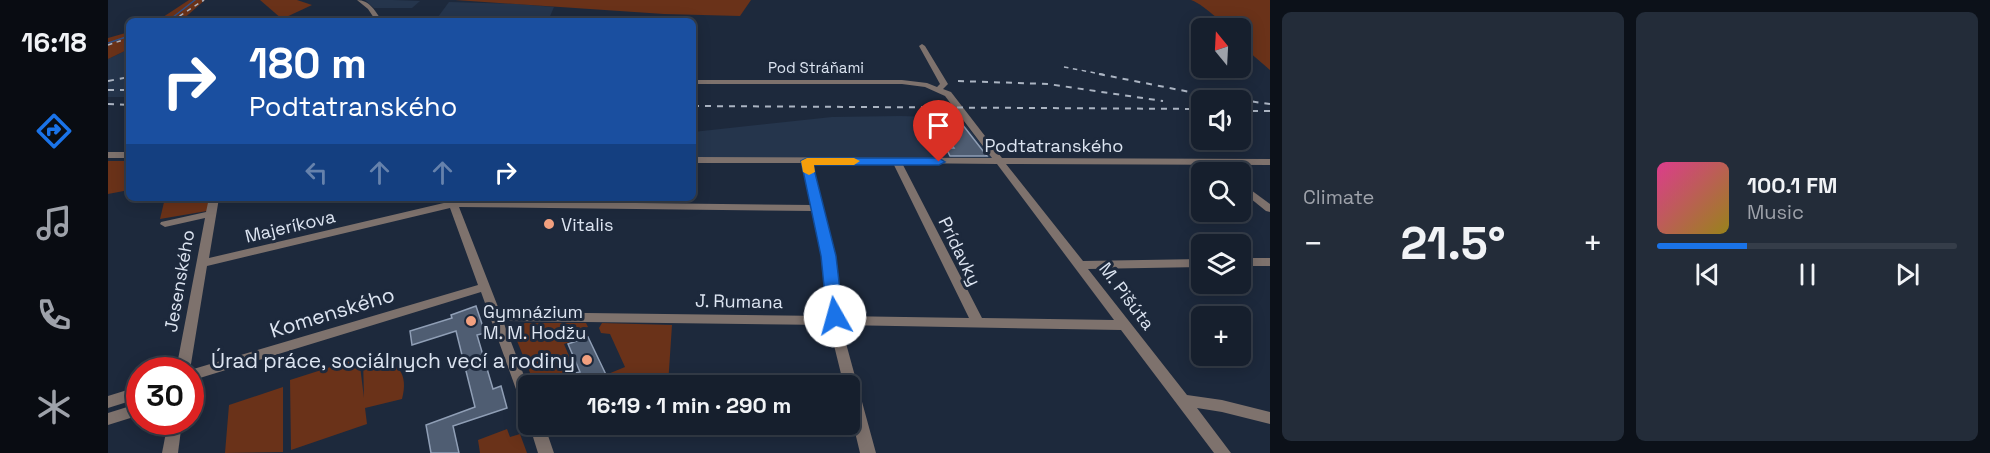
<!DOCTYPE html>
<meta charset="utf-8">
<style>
body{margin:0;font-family:"Space Grotesk",sans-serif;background:#232c39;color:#f1f3f6;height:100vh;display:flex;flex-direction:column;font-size:22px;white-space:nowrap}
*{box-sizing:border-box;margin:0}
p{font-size:20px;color:#9ea2aa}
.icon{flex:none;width:33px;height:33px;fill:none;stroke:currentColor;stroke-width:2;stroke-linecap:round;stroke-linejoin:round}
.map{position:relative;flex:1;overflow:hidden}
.panel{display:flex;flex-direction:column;gap:12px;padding:12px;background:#0c1119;width:720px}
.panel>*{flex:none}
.banner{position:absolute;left:18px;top:18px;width:570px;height:183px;border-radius:9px;box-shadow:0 3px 15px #0003,0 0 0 2px #353d49;background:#1a4fa0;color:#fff;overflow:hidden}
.needle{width:39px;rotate:342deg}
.fabs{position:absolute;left:1083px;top:18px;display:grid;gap:12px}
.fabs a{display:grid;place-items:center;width:60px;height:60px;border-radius:9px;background:#161f2d;box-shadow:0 3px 15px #0003,0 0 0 2px #353d49;font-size:30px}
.speed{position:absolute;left:18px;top:357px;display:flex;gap:12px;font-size:30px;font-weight:700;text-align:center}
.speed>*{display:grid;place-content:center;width:78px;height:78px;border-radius:50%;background:#161f2d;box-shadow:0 3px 15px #0003,0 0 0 2px #353d49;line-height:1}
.speed .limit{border:9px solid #d22;background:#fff;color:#111}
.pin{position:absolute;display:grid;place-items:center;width:51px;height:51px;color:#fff;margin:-62px -26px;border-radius:50% 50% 50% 0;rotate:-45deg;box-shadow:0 0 6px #0007}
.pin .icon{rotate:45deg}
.me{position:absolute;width:66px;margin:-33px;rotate:353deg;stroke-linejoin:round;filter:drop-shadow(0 0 4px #0008)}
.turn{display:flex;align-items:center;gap:21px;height:126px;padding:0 24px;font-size:27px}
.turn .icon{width:78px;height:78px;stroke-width:2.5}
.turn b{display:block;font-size:42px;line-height:51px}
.lanes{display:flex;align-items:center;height:57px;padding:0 24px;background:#0003;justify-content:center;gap:30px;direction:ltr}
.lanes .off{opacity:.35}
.big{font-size:45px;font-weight:600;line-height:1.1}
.panel .widget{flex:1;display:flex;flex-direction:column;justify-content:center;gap:9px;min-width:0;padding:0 21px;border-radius:9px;background:#232c39}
.song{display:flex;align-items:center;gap:18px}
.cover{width:72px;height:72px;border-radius:9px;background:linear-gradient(135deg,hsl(330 70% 55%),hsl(50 70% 35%))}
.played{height:6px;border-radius:3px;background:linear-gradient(90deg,#1a73e8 30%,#353d49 30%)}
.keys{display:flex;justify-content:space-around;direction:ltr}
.heat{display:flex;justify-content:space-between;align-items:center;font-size:33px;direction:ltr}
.panel .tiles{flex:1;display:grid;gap:12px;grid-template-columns:repeat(2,1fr)}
.trip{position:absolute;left:410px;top:375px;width:342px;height:60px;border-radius:9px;background:#161f2d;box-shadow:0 3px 15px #0003,0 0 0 2px #353d49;font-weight:600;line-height:60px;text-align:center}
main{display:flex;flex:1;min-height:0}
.tab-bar{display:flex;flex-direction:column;width:108px;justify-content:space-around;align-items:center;background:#090c12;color:#9ea2aa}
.tab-bar .icon{width:42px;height:42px}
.tab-bar .selected{color:#1a73e8}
.tab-bar b{font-size:27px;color:#f1f3f6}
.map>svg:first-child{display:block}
</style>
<main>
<nav class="tab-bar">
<b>16:18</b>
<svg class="icon selected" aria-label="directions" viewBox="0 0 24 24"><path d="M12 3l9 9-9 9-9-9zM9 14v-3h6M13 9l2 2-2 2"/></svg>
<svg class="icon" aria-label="music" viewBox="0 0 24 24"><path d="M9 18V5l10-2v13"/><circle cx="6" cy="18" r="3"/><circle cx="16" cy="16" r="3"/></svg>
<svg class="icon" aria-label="phone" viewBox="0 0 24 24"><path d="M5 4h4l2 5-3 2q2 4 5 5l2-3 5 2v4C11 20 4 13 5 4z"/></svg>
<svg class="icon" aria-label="climate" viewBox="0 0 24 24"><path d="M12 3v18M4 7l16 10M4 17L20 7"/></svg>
</nav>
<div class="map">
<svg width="1162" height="453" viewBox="0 0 1162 453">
<rect width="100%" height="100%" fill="#1d293c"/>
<g fill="#25354c">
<path d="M257,0h28l27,1 -8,7h-38z"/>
<path d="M341,2l68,2 37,3 -6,14h-113z"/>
<path d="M21,49v48h-21v-38z"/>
<path d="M792,116l60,2 34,42 -301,-1v-27l139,-15z"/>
</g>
<g fill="#6a3219">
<path d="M81,0h16l-24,21h-24z"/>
<path d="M152,0h37l15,5 -30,14z"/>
<path d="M347,0h296l-11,16 -76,-2z"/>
<path d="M1083,0h79v70l-29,-25v-8h3l-3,-3 -1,-6c-18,0 -32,-22 -49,-28z"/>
<path d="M21,32v17l-21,10v-21z"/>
<path d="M0,161h21v29l-21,4z"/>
<path d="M57,198h47l-5,13 -47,8z"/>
<path d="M417,323h61l2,4 -3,1 3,8 -24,8 13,31 -23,2 -7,4 2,4h-14l-20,-49 2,-8z"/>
<path d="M494,323l70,2 -4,60h-66l10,-3 -4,-8 17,-7 -15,-33 -9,-1 -2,-5z"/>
<path d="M266,357c24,4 35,17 28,42l-37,9 2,16 -76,26 -1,-70 69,-22 5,40 -1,-40z"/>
<path d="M175,387v65l-58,1 4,-48z"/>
<path d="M399,429l3,8 10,-3 7,19h-47l-2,-13z"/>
</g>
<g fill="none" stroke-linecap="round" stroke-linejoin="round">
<g stroke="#2e5189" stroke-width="1.5">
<path d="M60,21l27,-21"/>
<path d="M0,43l21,-7"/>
</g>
</g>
<g fill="#4f5d72" stroke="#909fb6" stroke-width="1.5">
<path d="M830,124h24l25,32h-37l-4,-8h8z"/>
<path d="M368,306l9,27 -8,2 16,54 8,-3 6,22 -54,18 6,27h-28l-5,-28 49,-18 -19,-76 -44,14 -2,-14 42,-13 -1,-3z"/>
<path d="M480,337l22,46 -8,3h-62l14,-9 26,-5 -12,-28z"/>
</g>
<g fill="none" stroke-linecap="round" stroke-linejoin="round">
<g fill="#7e726d" fill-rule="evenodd">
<path d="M249,0c13,0 19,12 25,21h-6l-8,-12z"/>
<path d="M814,44l3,2 23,38 -5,5 8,3 51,66 268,1v6l-264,-1 77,97 119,-2v8l-114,2 99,126 35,5 48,12v12l-48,-12 -25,-4 34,45h-17l-93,-123 -280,-5 35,128h-16l-11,-46v-21h-5l-15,-61 -326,-4 25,65v23l-5,-2 -2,-4 -40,-111 -291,89v-11l288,-85 -28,-77 -243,58 -17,104h-14l29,-152 -40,9 -5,-3 1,-2 45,-10 3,-14h10l-10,60 239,-56 -2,-4h10l1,3 355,4 -9,-42h-110v-6l299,1 -47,-62 -20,-9 -23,-3h-209v-4h209l25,3 10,4 3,-3 -21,-38zM704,163h81l76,155 -129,-2 -6,-60zM794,163l95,1 117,156 -132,-2zM351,207l354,4 9,45 5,60 -327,-4z"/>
<rect x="0" y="152" width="21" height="6"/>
<path d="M1132,182l30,22v8l-4,-1 -26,-21z"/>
<rect x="1132" y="258" width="30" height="8"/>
<path d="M32,386v12l-32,10v-12z"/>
<path d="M32,403v12l-32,10v-12z"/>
<path d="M60,422h14l-4,31h-16z"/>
<path d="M421,424h15l10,29h-16z"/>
</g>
<g stroke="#abb4c2" stroke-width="1.5" stroke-dasharray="4.5 4.5" stroke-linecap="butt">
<path d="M64,21l32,-21"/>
<path d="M0,45l21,-7"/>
<path d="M956,67l42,8"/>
</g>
<g stroke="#abb4c2" stroke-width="2" stroke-dasharray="6 6" stroke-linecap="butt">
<path d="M991,74l106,21 65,9"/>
<path d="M0,81l21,-4"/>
<path d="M850,81l90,3 115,17"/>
<path d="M0,90h18"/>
<path d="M0,104l21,1"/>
<path d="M585,106l509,3"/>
<path d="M1132,111h30"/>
</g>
</g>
<path fill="#1a73e8" stroke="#114b97" stroke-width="1.5" d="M699,158h132l6,4 -6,3h-126l23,91 7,60 -2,4h-12l-2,-4 -6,-60 -20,-95z"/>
<path fill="#f59e0b" d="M699,158h47l6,3 -6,4h-40l1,7 -6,3 -6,-3 -2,-11z"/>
<g fill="#f2a07f" stroke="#1d293c" stroke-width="2">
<circle cx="441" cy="224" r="6"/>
<circle cx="363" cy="321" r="6"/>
<circle cx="479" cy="360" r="6"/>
</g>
<g text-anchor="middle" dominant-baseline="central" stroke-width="6" stroke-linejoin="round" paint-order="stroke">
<g font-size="15" fill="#dce4f1" stroke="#1d293c">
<text x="708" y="67">Pod Stráňami</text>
</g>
<g font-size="18" fill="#dce4f1" stroke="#1d293c">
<text x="946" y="145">Podtatranského</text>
<text transform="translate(182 226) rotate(-13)">Majeríkova</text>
<text transform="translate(852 251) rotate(64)">Prídavky</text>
<text transform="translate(71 281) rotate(-80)">Jesenského</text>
<text transform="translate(1019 296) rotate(53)">M. Pišúta</text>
<text transform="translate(631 301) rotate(1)">J. Rumana</text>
</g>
<g font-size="18" fill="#dce4f1" stroke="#1d293c" text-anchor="start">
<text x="453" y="224">Vitalis</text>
<text x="375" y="311">Gymnázium<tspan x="375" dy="21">M. M. Hodžu</tspan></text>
</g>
<g font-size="21" fill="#dce4f1" stroke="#1d293c">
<text transform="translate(224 312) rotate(-17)">Komenského</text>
</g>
<g font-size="21" fill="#dce4f1" stroke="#1d293c" text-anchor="end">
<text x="467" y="360">Úrad práce, sociálnych vecí a rodiny</text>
</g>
</g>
</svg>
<div class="fabs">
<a><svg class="needle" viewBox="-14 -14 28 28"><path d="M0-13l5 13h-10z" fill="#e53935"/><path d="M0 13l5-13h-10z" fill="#9ea2aa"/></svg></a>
<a><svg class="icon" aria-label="sound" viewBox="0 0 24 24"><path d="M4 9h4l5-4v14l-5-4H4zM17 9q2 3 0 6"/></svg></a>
<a><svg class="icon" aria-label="search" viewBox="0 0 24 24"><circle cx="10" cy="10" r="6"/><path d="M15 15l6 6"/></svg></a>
<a><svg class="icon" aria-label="layers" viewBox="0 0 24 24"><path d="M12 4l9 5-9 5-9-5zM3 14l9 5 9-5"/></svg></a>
<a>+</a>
</div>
<div class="speed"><div class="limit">30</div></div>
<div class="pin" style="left:831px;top:162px;background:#d93025"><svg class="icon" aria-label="arrive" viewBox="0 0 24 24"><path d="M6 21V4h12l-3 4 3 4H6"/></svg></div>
<svg class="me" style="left:727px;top:316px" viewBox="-20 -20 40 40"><circle r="19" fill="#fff"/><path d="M0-13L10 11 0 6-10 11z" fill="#1a73e8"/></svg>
<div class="trip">16:19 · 1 min · 290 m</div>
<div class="banner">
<div class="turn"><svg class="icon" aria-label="right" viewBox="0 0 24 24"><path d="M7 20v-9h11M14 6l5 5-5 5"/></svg><div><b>180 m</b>Podtatranského</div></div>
<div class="lanes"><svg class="icon off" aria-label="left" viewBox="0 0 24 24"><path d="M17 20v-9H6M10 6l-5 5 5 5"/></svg><svg class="icon off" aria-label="ahead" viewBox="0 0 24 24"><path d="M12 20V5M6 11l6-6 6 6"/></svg><svg class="icon off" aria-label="ahead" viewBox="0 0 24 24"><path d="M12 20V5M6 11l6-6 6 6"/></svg><svg class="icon" aria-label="right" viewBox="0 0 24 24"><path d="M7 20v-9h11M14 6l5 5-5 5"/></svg></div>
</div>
</div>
<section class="panel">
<div class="tiles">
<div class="widget"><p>Climate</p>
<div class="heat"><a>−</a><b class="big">21.5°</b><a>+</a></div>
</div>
<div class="widget">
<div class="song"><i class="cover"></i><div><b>100.1 FM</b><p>Music</p></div></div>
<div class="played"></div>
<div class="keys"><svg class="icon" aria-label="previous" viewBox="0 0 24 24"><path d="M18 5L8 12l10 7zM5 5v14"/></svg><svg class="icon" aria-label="pause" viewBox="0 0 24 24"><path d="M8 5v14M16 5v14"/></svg><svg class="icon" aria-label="next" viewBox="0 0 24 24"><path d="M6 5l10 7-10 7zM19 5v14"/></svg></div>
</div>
</div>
</section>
</main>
